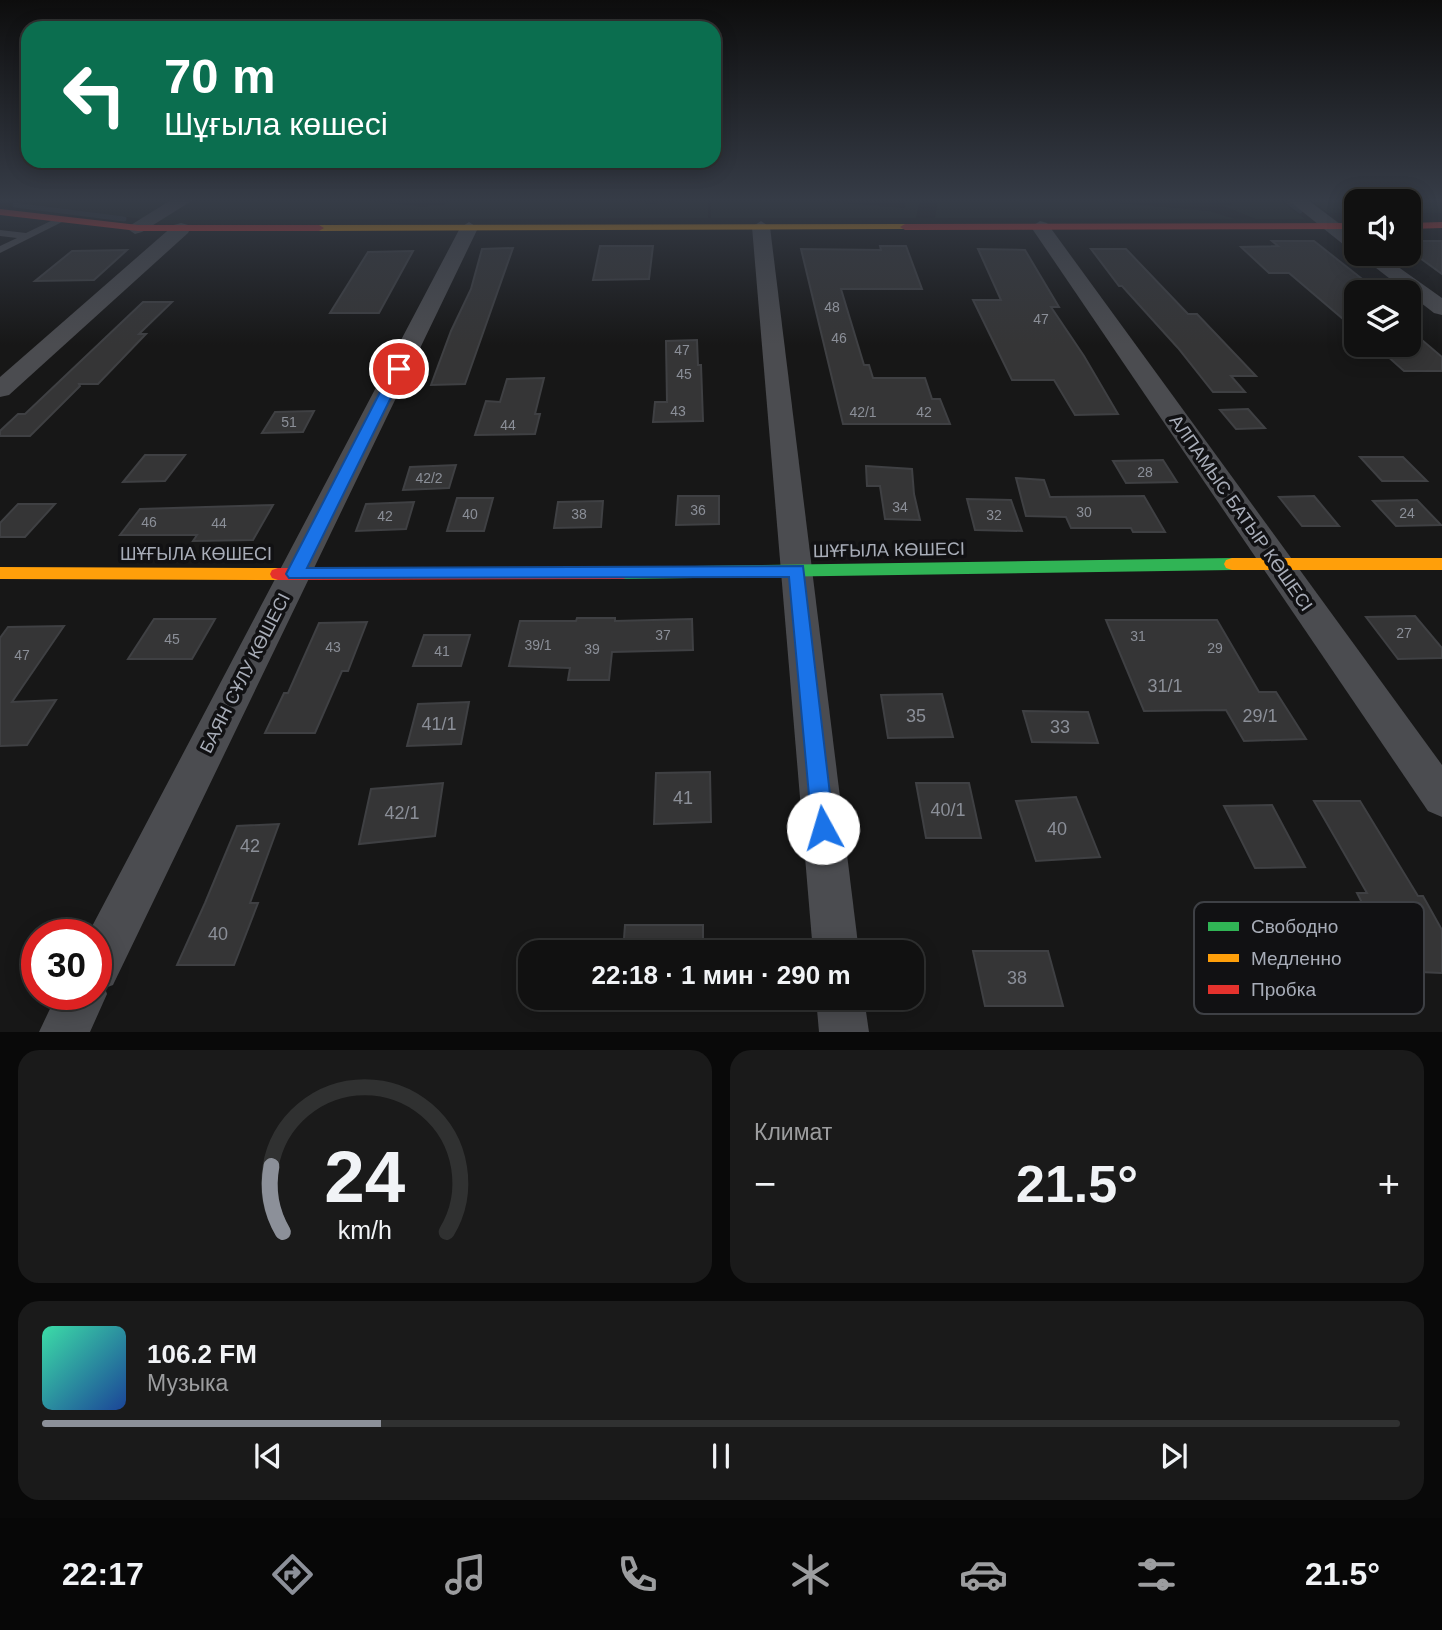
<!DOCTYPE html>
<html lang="ru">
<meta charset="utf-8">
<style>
body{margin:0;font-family:Arial,sans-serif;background:#1a1a1a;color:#f1f3f6;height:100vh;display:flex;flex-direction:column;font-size:26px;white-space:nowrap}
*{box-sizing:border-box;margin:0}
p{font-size:23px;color:#9c9d9f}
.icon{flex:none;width:38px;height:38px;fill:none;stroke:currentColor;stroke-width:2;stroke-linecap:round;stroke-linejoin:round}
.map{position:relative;height:1032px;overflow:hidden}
.sheet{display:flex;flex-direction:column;gap:18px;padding:18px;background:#090909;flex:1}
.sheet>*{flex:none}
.hud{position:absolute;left:21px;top:21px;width:700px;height:147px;border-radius:21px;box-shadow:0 4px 18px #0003,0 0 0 2px #303131;background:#0b6e4f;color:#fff;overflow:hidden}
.controls{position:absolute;left:1344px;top:189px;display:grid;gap:14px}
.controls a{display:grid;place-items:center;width:77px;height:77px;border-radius:14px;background:#111;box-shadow:0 4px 18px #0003,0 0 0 2px #303131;font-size:35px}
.speed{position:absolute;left:21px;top:919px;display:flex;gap:14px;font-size:35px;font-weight:700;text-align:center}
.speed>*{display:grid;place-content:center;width:91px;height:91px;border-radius:50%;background:#111;box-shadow:0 4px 18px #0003,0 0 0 2px #303131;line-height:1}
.speed .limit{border:10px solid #d22;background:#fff;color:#111}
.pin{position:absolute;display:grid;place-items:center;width:60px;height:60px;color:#fff;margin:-30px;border:4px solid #fff;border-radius:50%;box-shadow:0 2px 7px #0007}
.me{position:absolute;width:77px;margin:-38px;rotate:354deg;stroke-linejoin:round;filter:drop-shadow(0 0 5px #0008)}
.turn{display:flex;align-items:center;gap:24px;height:147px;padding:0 28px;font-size:32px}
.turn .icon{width:91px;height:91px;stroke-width:2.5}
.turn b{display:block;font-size:49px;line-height:60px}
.big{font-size:52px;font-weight:800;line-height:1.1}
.sheet .widget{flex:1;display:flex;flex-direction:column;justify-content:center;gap:10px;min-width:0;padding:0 24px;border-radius:21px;background:#1a1a1a}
.sheet .dial{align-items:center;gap:0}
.dial svg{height:182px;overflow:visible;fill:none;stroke:#303131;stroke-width:7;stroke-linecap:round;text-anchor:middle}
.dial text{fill:#f1f3f6;stroke:none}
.song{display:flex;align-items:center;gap:21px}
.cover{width:84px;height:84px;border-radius:10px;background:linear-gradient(135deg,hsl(160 70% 55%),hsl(220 70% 35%))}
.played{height:7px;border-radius:4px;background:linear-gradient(90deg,#8c9099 25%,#303131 25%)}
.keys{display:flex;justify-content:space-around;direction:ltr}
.heat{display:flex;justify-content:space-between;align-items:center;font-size:38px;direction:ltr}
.sheet .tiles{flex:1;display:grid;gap:18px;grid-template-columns:1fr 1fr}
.widget:last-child{grid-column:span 2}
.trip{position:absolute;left:518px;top:940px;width:406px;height:70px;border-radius:21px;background:#111;box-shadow:0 4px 18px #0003,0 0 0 2px #303131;font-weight:800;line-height:70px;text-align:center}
.tabs{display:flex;height:112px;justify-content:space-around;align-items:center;background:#070707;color:#9c9d9f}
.tabs .icon{width:49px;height:49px}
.tabs .selected{color:#8c9099}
.tabs b{font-size:32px;color:#f1f3f6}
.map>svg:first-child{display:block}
</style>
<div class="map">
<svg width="1442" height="1032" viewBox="0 0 1442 1032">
<rect width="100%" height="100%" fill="#171717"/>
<g fill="#1d241e">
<path d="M29,200h144l-31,19 -119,-16z"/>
<path d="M192,200h168l66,7 3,-2 14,1 7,-6h164l42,4 2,-3 14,2 3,-3h33v18l-549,2z"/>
<path d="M711,200h95l99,8 1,-8h14l-4,18h-205z"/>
<path d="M938,200h147l124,11 26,8 -300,-1z"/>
<path d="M1230,200h50l25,19h-49l-35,-14 12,1z"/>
<path d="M1311,200h131v13h-33v-12h-53v12h-28z"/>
</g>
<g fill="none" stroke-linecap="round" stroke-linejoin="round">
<g stroke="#2a3239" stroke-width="5">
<path d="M1286,200l14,11"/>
<path d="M15,205l109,14"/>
</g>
</g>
<g fill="#353536" stroke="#3f4043" stroke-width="2">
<path d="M1272,241h42l57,45h-15v44l-67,-57h-20l-28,-26 37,-1z"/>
<path d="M1409,241h33v33l-33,-24z"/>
<path d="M600,246h53l-4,33 -56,1z"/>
<path d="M880,246h26l16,43h-81l23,76h5l4,13h52l7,21h8l10,25h-107l-42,-175 80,1z"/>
<path d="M513,248l-48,136 -34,1 20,-54 20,-42 11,-40z"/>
<path d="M978,249l47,1 34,57h-8l33,49 34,58 -43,1 -21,-35h-42l-39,-80h28z"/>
<path d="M1091,249h35l62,65h9l59,62h-25l14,16h-32l-35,-44 -56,-62h-3z"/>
<path d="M127,250l-33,30 -59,1 37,-30z"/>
<path d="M413,251l-34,62h-49l38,-61z"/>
<path d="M143,302h29l-33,32h7l-48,50h-19l1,2 -50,50h-30v-5l18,-17h7z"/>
<path d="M1409,329l33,28v14h-38l-29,-26h34z"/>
<path d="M697,340l1,25h3l2,56 -50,1 2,-20h12l-1,-61z"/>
<path d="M544,378l-9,36h5l-5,20 -60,1 11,-34 14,1 7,-23z"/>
<path d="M1248,409l17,19 -29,1 -16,-19z"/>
<path d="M314,411l-11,21 -41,1 13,-21z"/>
<path d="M145,455h40l-20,26 -42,1z"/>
<path d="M1360,457h43l24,24h-45z"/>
<path d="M1163,460l14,22 -51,1 -13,-22z"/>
<path d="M456,465l-7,23 -46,2 7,-23z"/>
<path d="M866,466l46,3 2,25 6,26 -35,-1 -5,-33h-13z"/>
<path d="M1016,478l28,2 6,17 94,-1 21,36h-32l-2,-4h-60l-5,-11 -40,-1z"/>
<path d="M678,496h41v28l-43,1z"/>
<path d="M1314,496l25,30h-37l-23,-29z"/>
<path d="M457,498h36l-9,33h-37z"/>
<path d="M967,499l44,1 11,31 -47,-1z"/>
<path d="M1417,500l24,25 -45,1 -23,-25z"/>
<path d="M603,501l-2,26 -47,1 4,-26z"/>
<path d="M414,502l-8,27 -50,2 10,-27z"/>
<path d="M18,504h37l-30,33h-25v-14z"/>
<path d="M273,505l-20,35 -60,1 4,-6h-77l20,-26z"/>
<path d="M1415,616l27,32v10l-44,1 -32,-42z"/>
<path d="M577,618h38v3l77,-2 1,31 -81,2 -3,28h-41l2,-12 -61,-2 11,-45h56z"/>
<path d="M154,619h61l-23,40h-64z"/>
<path d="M1106,620h111l42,72h17l30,47 -62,2 -18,-31 -82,1z"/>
<path d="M367,622l-19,49h-6l-27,62h-50l19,-40h4l31,-70z"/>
<path d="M64,626l-52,76 44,-2 -29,45 -27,1v-108l8,-11z"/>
<path d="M424,635h46l-9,31h-48z"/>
<path d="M942,694l11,43 -65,1 -7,-43z"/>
<path d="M469,702l-8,42 -54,2 11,-42z"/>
<path d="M1023,711l65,1 10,31 -66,-1z"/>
<path d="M710,772l1,50 -57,2 2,-51z"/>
<path d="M443,783l-8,53 -76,8 12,-55z"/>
<path d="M916,783h53l12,55h-55z"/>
<path d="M1076,797l24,60 -64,4 -20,-60z"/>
<path d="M1314,801h46l58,95h5l19,34v43l-45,-2 -40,-78h10z"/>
<path d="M1272,805l33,62 -50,1 -31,-62z"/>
<path d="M279,824l-29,79h8l-24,62h-57l28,-62 32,-77z"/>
<path d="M625,925h78v27h-80z"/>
<path d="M973,951h75l15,55h-78z"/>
</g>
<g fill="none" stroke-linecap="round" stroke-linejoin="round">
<path fill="#4b4c50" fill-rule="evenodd" d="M59,217l3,1v4l-62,31v-7l17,-8 -17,-2v-6l26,3z"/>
<g fill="#4b4c50" fill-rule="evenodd">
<path d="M171,200h22l-51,32 -7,2 -9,-6z"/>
<path d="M1288,200h20l48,36v15l-7,-2z"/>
<path d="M761,221l9,6 89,725h-46l-61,-725z"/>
<path d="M1040,221l7,2 395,542v52l-14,-6 -397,-584z"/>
<path d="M469,222l9,6 -365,757 -8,3 2,6 -17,38h-51l18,-38h39v-60h-8l372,-706z"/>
<path d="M181,223l7,2 2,4 -2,4 -179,162 -9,2v-20l174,-152z"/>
<path d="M1358,254h22l62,44v17l-8,-2z"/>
<path d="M816,998h48l5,34h-50z"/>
</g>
<path fill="#30b455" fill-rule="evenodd" d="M1232,558l6,2 2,4 -2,4 -6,2 -609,9 -6,-2 -2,-4 2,-4 6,-2z"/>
<g fill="#ff9f0a" fill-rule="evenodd">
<path d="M905,224l3,1v4l-589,2 -5,-3 5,-3z"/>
<path d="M1232,558h210v12h-210l-6,-2 -2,-4 2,-4z"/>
<path d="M0,567l278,1 6,2 2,4 -2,4 -6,2 -278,-1z"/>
</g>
<g fill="#e5322d" fill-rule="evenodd">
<path d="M0,209l138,16h181l5,3 -5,3h-181l-138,-16z"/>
<path d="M1442,222v6l-33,1v-6z"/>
<path d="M1356,223v6l-451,1 -5,-3 5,-3z"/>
<path d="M623,567l6,2 2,4 -2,4 -6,2 -345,1 -6,-2 -2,-4 2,-4 6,-2z"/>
</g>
</g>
<linearGradient id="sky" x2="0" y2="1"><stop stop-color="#0d0d0d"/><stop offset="0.58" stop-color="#363c47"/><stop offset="1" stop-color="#363c47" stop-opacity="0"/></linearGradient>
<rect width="1442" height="345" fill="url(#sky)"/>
<path fill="#1a73e8" stroke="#114b97" stroke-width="2" d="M399,365l6,4 -98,199 496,-2 31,262 -3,7 -8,3 -8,-3 -3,-7 -23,-251 -500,1 -3,-4 106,-205z"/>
<g text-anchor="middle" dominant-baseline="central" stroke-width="7" stroke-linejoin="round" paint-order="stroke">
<g font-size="14" fill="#8b8f98">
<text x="832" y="307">48</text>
<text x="1041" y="319">47</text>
<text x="839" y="338">46</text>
<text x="682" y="350">47</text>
<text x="684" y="374">45</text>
<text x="678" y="411">43</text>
<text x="863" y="412">42/1</text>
<text x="924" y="412">42</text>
<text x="289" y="422">51</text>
<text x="508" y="425">44</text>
<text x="1145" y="472">28</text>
<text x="429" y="478">42/2</text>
<text x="900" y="507">34</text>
<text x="698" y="510">36</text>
<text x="1084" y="512">30</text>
<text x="1407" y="513">24</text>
<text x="470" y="514">40</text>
<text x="579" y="514">38</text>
<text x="994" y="515">32</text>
<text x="385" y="516">42</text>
<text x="149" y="522">46</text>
<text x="219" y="523">44</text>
<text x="1404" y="633">27</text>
<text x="663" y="635">37</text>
<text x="1138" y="636">31</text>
<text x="172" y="639">45</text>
<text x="538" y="645">39/1</text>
<text x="333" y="647">43</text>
<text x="1215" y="648">29</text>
<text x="592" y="649">39</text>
<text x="442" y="651">41</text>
<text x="22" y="655">47</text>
</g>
<g font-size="18" fill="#a8adb8" stroke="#111113">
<text transform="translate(1241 513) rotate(55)">АЛПАМЫС БАТЫР КӨШЕСІ</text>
<text transform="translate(889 550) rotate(-1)">ШҰҒЫЛА КӨШЕСІ</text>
<text x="196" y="554">ШҰҒЫЛА КӨШЕСІ</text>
<text transform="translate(245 673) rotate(-63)">БАЯН СҰЛУ КӨШЕСІ</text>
</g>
<g font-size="18" fill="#8b8f98">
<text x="1165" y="686">31/1</text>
<text x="916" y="716">35</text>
<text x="1260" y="716">29/1</text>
<text x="439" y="724">41/1</text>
<text x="1060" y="727">33</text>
<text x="683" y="798">41</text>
<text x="948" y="810">40/1</text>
<text x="402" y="813">42/1</text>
<text x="1057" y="829">40</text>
<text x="250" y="846">42</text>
<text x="218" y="934">40</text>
<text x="1017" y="978">38</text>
</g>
</g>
<rect x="1194" y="902" width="230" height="112" rx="10" fill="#111113" stroke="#3e4045" stroke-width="2"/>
<rect x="1208" y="922" width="31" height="9" fill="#30b455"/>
<rect x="1208" y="954" width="31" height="8" fill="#ff9f0a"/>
<rect x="1208" y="985" width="31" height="9" fill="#e5322d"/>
<g font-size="19" fill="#a8adb8">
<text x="1251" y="933">Свободно</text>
<text x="1251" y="965">Медленно</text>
<text x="1251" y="996">Пробка</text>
</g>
</svg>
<div class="controls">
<a><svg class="icon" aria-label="sound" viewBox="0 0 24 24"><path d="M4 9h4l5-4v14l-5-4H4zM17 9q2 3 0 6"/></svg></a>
<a><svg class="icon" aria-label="layers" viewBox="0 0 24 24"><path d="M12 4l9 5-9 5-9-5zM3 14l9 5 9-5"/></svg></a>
</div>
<div class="speed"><div class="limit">30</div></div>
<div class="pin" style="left:399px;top:369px;background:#d93025"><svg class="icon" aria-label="arrive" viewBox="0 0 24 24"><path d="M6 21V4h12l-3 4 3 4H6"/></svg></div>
<svg class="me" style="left:823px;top:828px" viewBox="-20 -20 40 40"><circle r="19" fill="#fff"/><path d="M0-13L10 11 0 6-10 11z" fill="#1a73e8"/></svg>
<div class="trip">22:18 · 1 мин · 290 m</div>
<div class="hud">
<div class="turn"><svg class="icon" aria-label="left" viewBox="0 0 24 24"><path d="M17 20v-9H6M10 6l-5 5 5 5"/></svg><div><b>70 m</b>Шұғыла көшесі</div></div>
</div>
</div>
<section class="sheet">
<div class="tiles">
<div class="widget dial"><svg viewBox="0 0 100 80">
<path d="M14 69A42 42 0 1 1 86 69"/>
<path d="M14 69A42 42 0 0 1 9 40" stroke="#8c9099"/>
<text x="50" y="56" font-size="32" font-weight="700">24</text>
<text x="50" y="72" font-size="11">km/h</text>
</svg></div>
<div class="widget"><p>Климат</p>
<div class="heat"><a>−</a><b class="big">21.5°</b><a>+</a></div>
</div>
<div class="widget">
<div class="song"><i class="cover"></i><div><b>106.2 FM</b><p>Музыка</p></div></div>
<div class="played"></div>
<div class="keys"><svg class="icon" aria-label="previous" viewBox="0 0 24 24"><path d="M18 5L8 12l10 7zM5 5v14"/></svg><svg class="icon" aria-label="pause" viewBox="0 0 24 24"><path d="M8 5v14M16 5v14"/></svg><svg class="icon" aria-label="next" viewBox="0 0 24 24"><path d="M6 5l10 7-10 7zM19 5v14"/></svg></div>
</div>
</div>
</section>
<nav class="tabs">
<b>22:17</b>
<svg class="icon selected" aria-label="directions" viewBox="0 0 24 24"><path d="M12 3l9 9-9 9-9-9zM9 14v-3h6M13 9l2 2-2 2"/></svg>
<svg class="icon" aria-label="music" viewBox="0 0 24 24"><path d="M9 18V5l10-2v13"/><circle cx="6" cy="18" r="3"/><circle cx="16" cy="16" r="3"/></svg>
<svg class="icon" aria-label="phone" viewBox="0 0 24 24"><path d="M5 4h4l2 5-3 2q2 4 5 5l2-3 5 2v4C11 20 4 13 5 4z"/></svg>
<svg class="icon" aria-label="climate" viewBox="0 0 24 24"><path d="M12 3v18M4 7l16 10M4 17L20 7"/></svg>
<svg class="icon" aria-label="car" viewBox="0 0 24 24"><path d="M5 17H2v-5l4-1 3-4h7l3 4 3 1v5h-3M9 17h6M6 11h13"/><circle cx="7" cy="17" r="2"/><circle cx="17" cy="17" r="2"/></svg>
<svg class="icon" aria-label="filters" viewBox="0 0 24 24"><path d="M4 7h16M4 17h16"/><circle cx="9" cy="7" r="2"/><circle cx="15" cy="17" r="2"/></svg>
<b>21.5°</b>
</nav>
